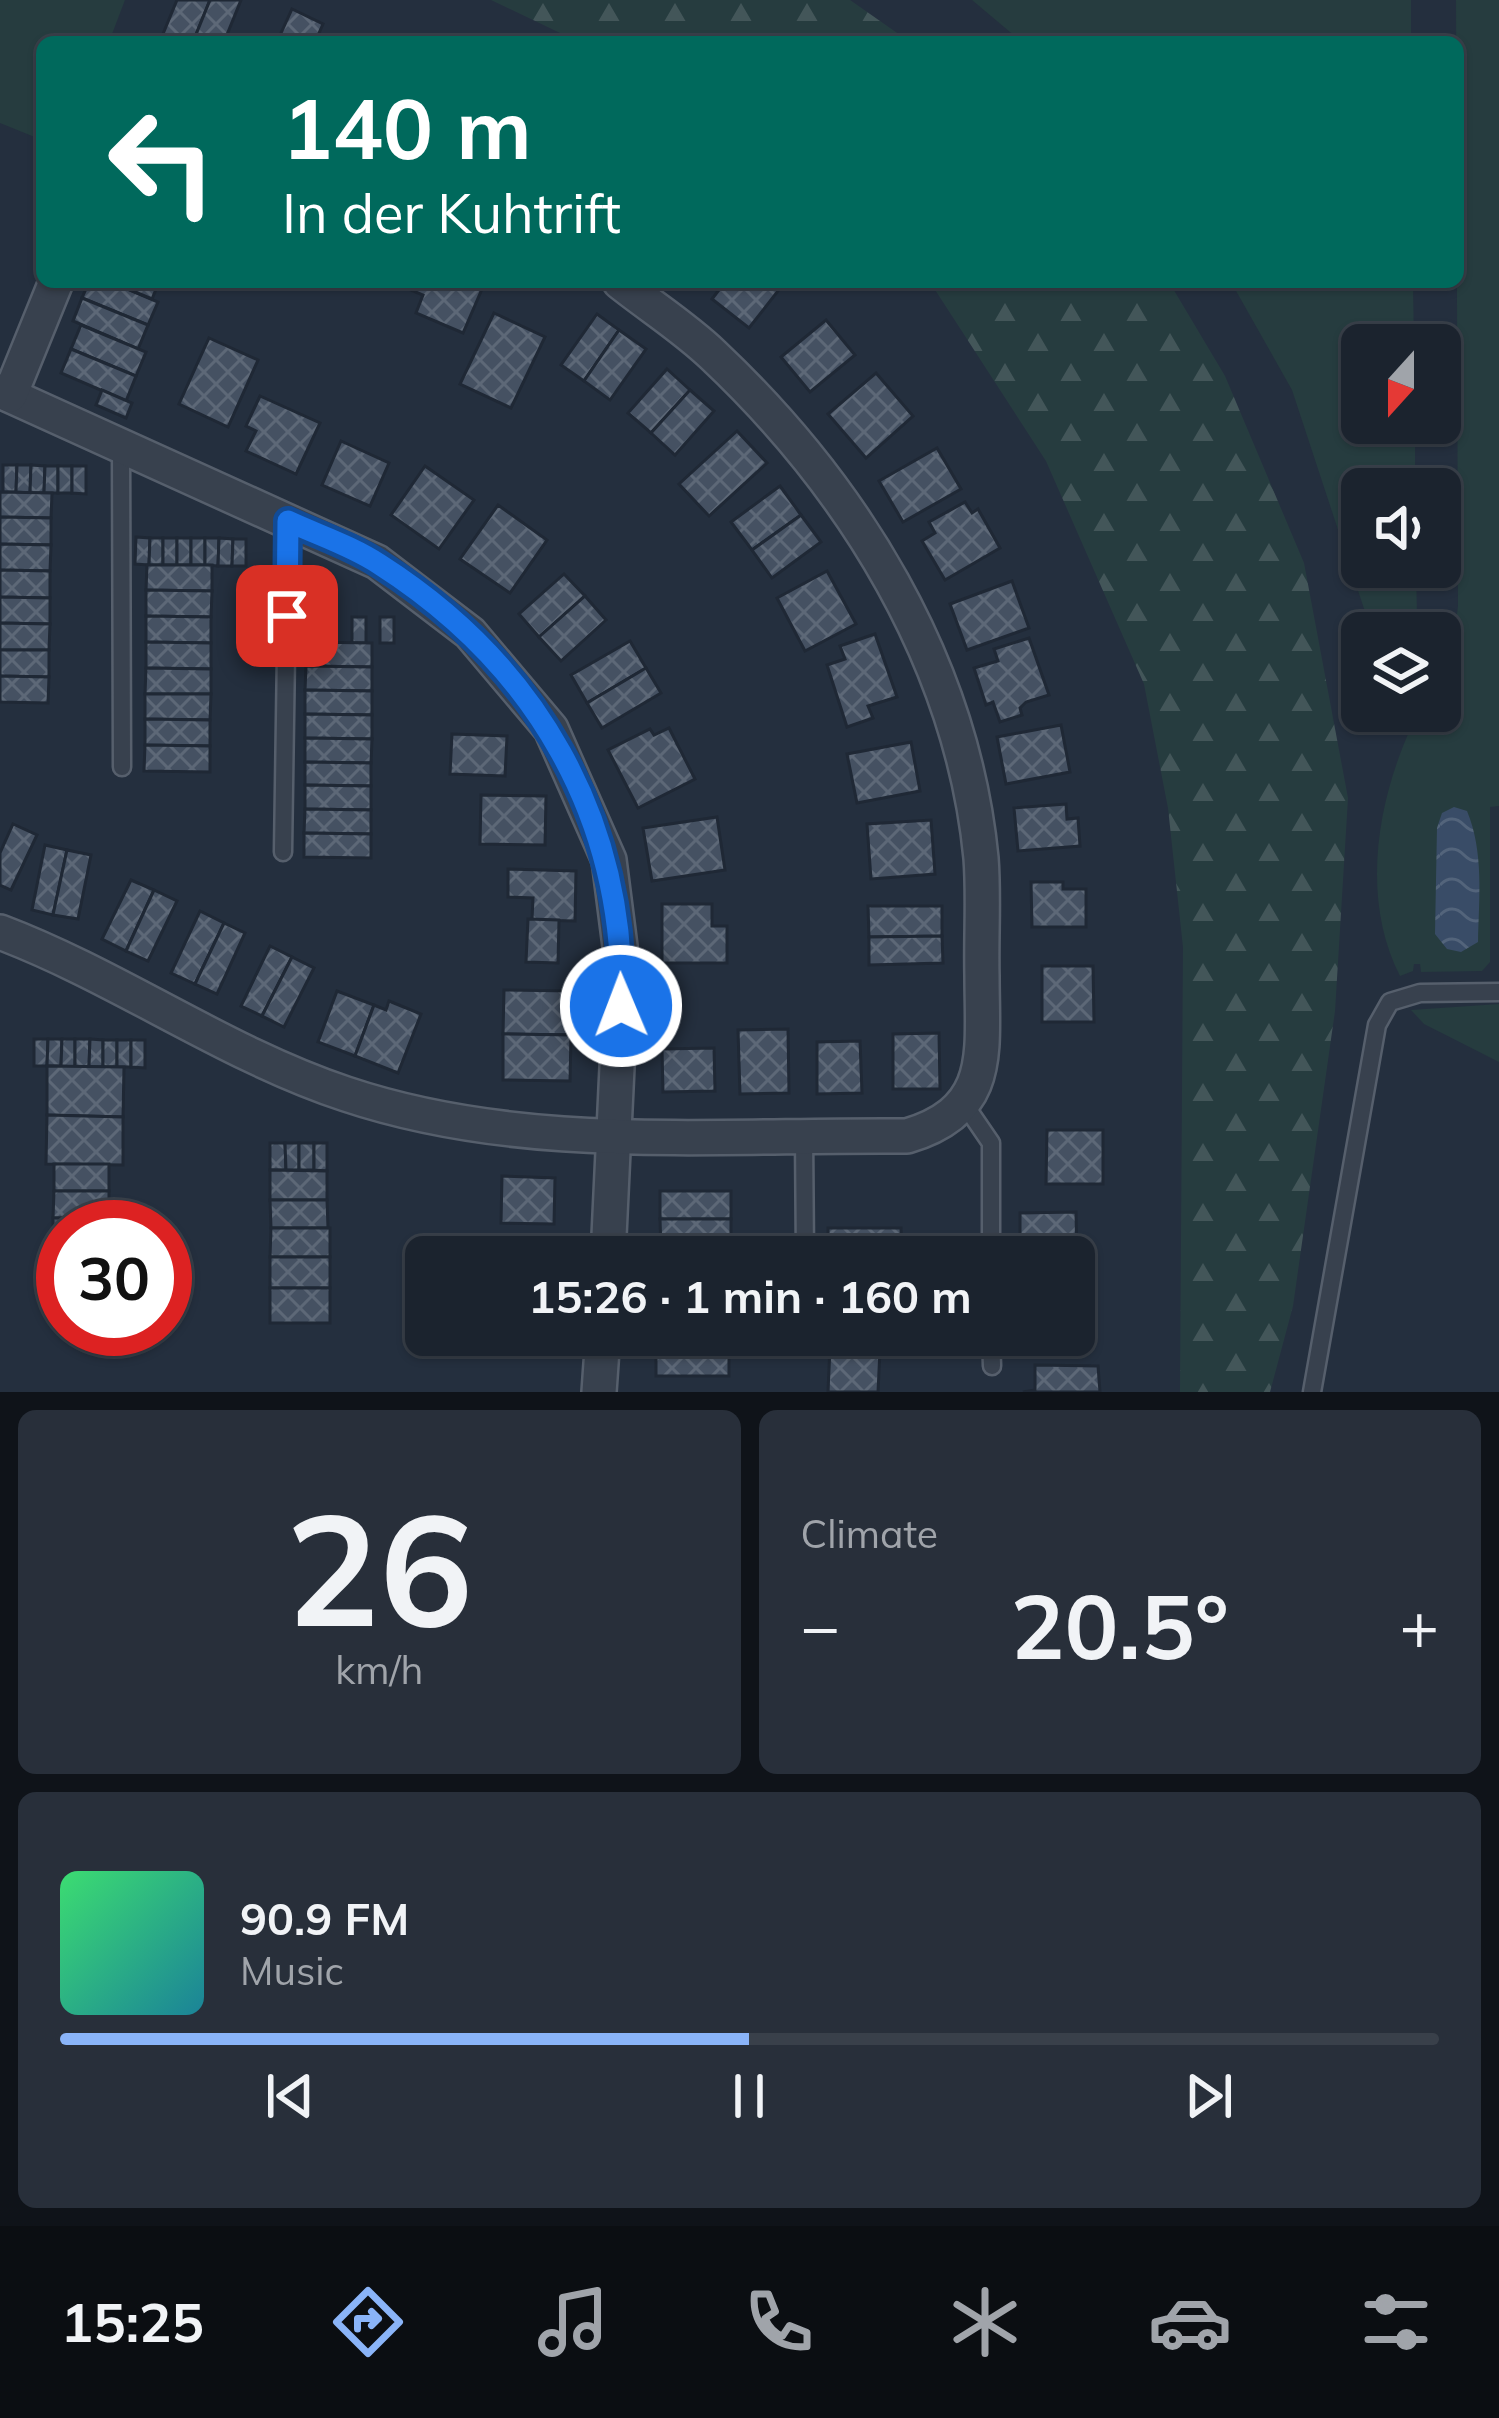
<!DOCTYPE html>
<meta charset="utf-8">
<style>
body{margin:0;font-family:Mulish,sans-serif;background:#282f3a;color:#f1f3f6;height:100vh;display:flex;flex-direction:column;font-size:45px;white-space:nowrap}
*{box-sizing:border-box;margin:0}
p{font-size:39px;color:#a0a4aa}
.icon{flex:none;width:66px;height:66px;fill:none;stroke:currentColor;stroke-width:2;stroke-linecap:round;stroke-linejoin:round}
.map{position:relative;height:1392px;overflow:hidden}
.drawer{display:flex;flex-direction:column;gap:18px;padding:18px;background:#0f1319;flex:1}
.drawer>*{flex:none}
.hud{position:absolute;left:36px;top:36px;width:1428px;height:252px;border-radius:18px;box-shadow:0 3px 9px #0004,0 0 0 3px #39404a;background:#00695c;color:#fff;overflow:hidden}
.needle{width:78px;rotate:201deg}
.controls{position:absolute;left:1341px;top:324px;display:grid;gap:24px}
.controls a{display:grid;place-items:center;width:120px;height:120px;border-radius:18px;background:#1b232e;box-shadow:0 3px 9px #0004,0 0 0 3px #39404a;font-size:60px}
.speed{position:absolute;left:36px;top:1200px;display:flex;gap:24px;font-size:60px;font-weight:700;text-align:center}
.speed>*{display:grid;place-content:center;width:156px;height:156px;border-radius:50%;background:#1b232e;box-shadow:0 3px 9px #0004,0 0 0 3px #39404a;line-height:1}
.speed .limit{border:18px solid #d22;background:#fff;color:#111}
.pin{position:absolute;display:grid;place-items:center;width:102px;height:102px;color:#fff;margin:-51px;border-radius:24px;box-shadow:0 6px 18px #0006}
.me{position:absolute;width:132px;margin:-66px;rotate:359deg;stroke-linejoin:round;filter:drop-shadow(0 0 9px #0008)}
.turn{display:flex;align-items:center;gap:42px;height:252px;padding:0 48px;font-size:54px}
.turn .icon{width:156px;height:156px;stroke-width:2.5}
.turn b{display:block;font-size:84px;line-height:102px}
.big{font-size:90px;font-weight:700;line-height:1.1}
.drawer .widget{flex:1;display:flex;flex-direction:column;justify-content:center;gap:18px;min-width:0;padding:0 42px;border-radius:18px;background:#282f3a}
.drawer .dial{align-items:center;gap:0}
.dial b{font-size:156px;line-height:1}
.song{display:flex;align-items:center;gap:36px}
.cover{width:144px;height:144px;border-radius:18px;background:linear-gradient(135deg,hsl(140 70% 55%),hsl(190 70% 35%))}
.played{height:12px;border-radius:6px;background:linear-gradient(90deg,#8ab4f8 50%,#39404a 50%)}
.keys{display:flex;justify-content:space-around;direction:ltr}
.heat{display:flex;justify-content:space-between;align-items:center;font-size:66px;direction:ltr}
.drawer .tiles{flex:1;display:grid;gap:18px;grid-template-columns:1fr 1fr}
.widget:last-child{grid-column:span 2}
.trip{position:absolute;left:405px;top:1236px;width:690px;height:120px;border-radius:18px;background:#1b232e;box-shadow:0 3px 9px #0004,0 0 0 3px #39404a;font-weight:700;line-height:120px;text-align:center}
.tab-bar{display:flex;height:192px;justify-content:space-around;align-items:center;background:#0b0e12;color:#a0a4aa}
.tab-bar .icon{width:84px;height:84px}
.tab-bar .selected{color:#8ab4f8}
.tab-bar b{font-size:54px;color:#f1f3f6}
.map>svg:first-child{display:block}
</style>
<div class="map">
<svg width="1499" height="1392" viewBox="0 0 1499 1392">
<defs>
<pattern id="forest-firs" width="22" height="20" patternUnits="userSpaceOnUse" patternTransform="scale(3)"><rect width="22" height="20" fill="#263c3f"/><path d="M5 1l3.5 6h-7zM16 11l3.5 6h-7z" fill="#435659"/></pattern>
<pattern id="water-waves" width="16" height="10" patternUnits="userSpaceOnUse" patternTransform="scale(3)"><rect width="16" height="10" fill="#394c67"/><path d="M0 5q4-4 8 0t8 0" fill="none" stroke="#53647b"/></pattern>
<pattern id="building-cross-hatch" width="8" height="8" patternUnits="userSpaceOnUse" patternTransform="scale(3)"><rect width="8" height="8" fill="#455162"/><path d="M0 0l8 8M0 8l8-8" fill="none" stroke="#5d6877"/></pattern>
</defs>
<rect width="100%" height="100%" fill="#242f3e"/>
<g fill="#263c3f">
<path d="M0,0h125l-16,42h-67v98l-42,-17z"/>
<path d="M972,0h439v42h-389z"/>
<path d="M1456,0h43v806l-9,1v155l-8,9 -61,1 -1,-8h-6l-1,7 -13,5c-42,-82 -21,-187 19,-265h21c0,-38 14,-68 18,-105z"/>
<path d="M1231,282h182l1,63h-52v78h53v66h-53v78h54l1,47 -13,19h-32l-80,-243z"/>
<path d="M1499,1004v58l-75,-38 -13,-14z"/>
</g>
<g fill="url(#forest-firs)">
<path d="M491,0h359l60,42h-331z"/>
<path d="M930,282h239l56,94 79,187 44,235 -13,213 -42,295 -23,86h-90l3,-445 -15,-139 -24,-124 -98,-223z"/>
</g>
<path fill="url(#water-waves)" d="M1454,807l13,4c17,41 12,87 11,131l-17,10 -14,-3 -12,-15 2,-106 5,-15z"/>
<g fill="url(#building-cross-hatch)" stroke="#1f2835" stroke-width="3">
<path d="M177,0h33l-17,42 -30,-8z"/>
<path d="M210,0h31l-17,42h-31z"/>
<path d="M292,9l31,15 -8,18h-38z"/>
<path d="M89,282h22l47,20 -10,23 -66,-27z"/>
<path d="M111,282h48l-7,17z"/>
<path d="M408,282h77l-22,51 -47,-20 7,-18 -17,-7z"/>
<path d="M725,282h60l-36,46 -37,-29z"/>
<path d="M82,298l66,27 -10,24 -65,-28z"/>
<path d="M494,313l51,24 -34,71 -51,-24z"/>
<path d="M597,314l22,16 -35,51 -23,-16z"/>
<path d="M826,320l29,35 -45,37 -29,-35z"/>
<path d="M81,325l65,27 -10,24 -65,-27z"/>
<path d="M619,330l27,19 -36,51 -26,-19z"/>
<path d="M209,338l49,22 -30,67 -49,-23z"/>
<path d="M71,349l65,27 -10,25 -65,-28z"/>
<path d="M667,369l23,21 -39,43 -23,-20z"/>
<path d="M876,373l37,43 -47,42 -38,-44z"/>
<path d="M102,390l30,13 -6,15 -30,-13z"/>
<path d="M690,390l24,21 -39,44 -24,-22z"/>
<path d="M260,396l60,27 -24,51 -50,-23 10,-20 -10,-5z"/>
<path d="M737,431l30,32 -58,53 -30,-32z"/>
<path d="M341,441l48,22 -19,43 -48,-21z"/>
<path d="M937,448l24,41 -58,33 -24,-41z"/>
<path d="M3,465h14l-1,27h-13z"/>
<path d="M17,465h14l-1,28 -14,-1z"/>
<path d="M31,465l14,1 -1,27h-14z"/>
<path d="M45,466h13v27h-14z"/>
<rect x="58" y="466" width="14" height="27"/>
<path d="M72,466h14v28l-14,-1z"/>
<path d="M425,466l49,34 -35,49 -48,-34z"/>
<path d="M780,486l21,29 -49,35 -21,-28z"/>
<path d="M0,492l52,1 -1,25 -51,-1z"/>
<path d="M965,502l7,11 6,-4 22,39 -55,32 -23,-39 13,-8 -6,-11z"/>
<path d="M498,505l49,35 -37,53 -50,-34z"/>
<path d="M801,515l20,27 -49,36 -20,-28z"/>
<path d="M0,517l51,1v27l-51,-1z"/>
<path d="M136,537l14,1 -1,27 -14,-1z"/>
<path d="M150,538h13v27h-14z"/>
<rect x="163" y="538" width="14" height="27"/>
<rect x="177" y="538" width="14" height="27"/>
<rect x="191" y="538" width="14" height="27"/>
<path d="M205,538h14l-1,28 -13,-1z"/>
<path d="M219,538l14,1 -1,27h-14z"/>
<path d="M233,539h13v27h-14z"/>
<path d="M0,544l51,1 -1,26 -50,-1z"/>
<path d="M147,565h65v26l-66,-1z"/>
<path d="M0,570l50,1v27l-50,-1z"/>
<path d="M827,571l29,53 -51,27 -28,-53z"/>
<path d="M564,574l21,22 -46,41 -20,-23z"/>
<path d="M1012,581l17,47 -62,22 -17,-46z"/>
<path d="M146,590l66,1 -1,26 -65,-1z"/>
<path d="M585,596l21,24 -45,41 -22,-24z"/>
<path d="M0,597l50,1v26l-50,-1z"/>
<path d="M146,616l65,1v26l-65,-1z"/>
<rect x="352" y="617" width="14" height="26"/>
<rect x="380" y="617" width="14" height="26"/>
<path d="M0,623l50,1 -1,26h-49z"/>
<path d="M875,634l22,63 -29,9 5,12 -26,9 -20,-62 18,-6 -5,-13z"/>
<path d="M1029,638l20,57 -23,7 -6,6 2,7 -22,7 -7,-20 -7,3 -12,-37 24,-7 -4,-12z"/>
<path d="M630,641l16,27 -59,35 -16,-28z"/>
<path d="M146,642l65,1v26l-65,-1z"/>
<path d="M306,642l66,1v24l-66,-1z"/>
<path d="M0,650h49v27l-49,-1z"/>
<path d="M306,666l66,1v24l-67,-1z"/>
<path d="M146,668l65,1v25h-66z"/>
<path d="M646,668l15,25 -59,35 -15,-25z"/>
<path d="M0,676l49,1 -1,26 -48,-1z"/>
<path d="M305,690l67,1v24l-67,-1z"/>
<path d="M145,694h66l-1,26 -65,-1z"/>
<path d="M305,714l67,1v24l-67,-1z"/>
<path d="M145,719l65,1v26l-65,-1z"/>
<path d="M1061,725l9,47 -64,12 -9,-47z"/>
<path d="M669,728l26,51 -57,29 -30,-58 42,-21 4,6z"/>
<path d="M452,734l55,2 -2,40 -55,-2z"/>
<path d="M305,738l67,1 -1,24 -66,-1z"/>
<path d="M911,742l9,49 -63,12 -10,-49z"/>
<path d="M145,745l65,1v26l-66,-1z"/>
<path d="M305,762l66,1v23l-66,-1z"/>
<path d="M305,785l66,1v24l-66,-1z"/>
<path d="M481,795l65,1 -1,49 -65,-1z"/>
<path d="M1066,804l1,15 11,-1 2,28 -62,5 -4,-43z"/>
<path d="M305,809l66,1v24l-67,-1z"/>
<path d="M717,817l8,53 -73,11 -9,-53z"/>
<path d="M931,820l4,54 -64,5 -4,-55z"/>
<path d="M13,824l24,11 -26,55 -11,-5v-32z"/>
<path d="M304,833l67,1v24l-67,-1z"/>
<path d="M45,845l22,5 -14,65 -21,-5z"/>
<path d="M67,850l24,5 -13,64 -25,-4z"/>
<path d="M508,869l68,2 -1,50 -43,-1 1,-22 -25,-1z"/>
<path d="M131,880l23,10 -28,61 -24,-12z"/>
<path d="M1031,882h32v7h23v38h-54z"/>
<path d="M154,890l23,11 -29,60 -22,-10z"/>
<path d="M662,904h50v22h15v37h-65z"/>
<path d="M868,906h74v30l-73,1z"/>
<path d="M200,911l24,12 -29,61 -24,-11z"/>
<path d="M528,919l31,1 -1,43 -32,-1z"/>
<path d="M224,923l21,10 -28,61 -22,-10z"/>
<path d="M942,936l1,27 -74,2v-28z"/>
<path d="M270,946l22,11 -30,59 -21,-10z"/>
<path d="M292,957l22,11 -30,59 -22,-11z"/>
<path d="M1042,966h51l1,56h-52z"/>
<path d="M504,990l67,1v44l-68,-1z"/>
<path d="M337,991l37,14 -19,51 -37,-14z"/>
<path d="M389,1001l32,13 -23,59 -43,-17 19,-51 12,5z"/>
<path d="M788,1029l1,64 -49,1 -2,-64z"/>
<path d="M939,1033l1,56h-47v-55z"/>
<path d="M503,1034l68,1 -1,46 -67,-1z"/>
<path d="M34,1039h14l-1,27h-13z"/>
<path d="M48,1039h14l-1,27h-14z"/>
<path d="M62,1039h13v28l-14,-1z"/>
<path d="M75,1039h15l-1,28h-14z"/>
<path d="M90,1039l13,1v27h-14z"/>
<rect x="103" y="1040" width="14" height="27"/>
<rect x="117" y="1040" width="14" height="27"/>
<path d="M131,1040h14v28l-14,-1z"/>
<path d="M860,1041l2,52 -45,1v-52z"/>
<path d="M714,1048l1,43 -52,1 -1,-43z"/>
<path d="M47,1066l77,1 -1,50 -76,-2z"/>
<path d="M47,1115l76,2v48l-77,-1z"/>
<path d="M1047,1130h56v54h-57z"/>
<path d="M270,1143h15l1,27h-16z"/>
<path d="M285,1143h14v27h-13z"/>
<rect x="299" y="1143" width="15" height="27"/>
<path d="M314,1143h13v28l-13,-1z"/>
<rect x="54" y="1164" width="55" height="27"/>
<path d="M270,1170l57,1v29h-57z"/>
<path d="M502,1176l53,2 -1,46 -53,-1z"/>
<path d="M54,1191h55v27h-56z"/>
<rect x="660" y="1191" width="71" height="28"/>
<path d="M270,1200h57l1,28h-57z"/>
<path d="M1076,1212l1,51 -3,-6h-54v-44z"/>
<path d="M53,1218h56v9h-46v18l-10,-1z"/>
<path d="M660,1219h71v30l-70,1z"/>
<path d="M271,1228h59v29h-60z"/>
<path d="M828,1228h73l1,29h-74z"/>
<rect x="487" y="1248" width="75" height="9"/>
<rect x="270" y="1257" width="60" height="31"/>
<rect x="270" y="1288" width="60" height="35"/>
<path d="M1074,1318h4v24h-49v-7h45z"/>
<path d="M489,1335h73l-1,22 -72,-1z"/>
<rect x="656" y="1335" width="73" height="41"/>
<path d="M831,1335h49v15l-50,-3z"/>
<path d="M830,1347l50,3 -2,42h-50z"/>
<path d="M1035,1365l63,1 2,26h-77l12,-2z"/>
</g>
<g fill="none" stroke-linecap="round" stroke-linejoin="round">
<g stroke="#565f6c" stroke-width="21">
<g id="lane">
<path d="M121,446l1,321"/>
<path d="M283,852l5,-331"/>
<path d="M965,1105l26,38v114"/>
<path d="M804,1136l1,121"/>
<path d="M806,1335v13"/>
<path d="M991,1335l1,31"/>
<path d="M1312,1392l65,-367 13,-23 30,-9 79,-1"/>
</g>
</g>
<g stroke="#565f6c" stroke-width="38">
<g id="street">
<path d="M0,391l377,171 93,71 81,96 58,131 13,102 -14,295"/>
<path d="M10,395l46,-113"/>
<path d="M0,932c119,45 225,122 346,162 179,60 375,40 561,42 87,-26 75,-83 75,-160 -1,-39 2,-80 -1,-118 -19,-196 -128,-371 -268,-503 -28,-27 -63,-49 -93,-73"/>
<path d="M599,1392l4,-57"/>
</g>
</g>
<use href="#lane" stroke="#38414e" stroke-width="16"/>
<use href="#street" stroke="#38414e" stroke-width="33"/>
</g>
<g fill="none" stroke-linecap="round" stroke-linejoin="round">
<g stroke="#114b97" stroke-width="30">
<path id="route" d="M287,616l1,-95c30,14 64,25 91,43 157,100 247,255 242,442"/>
</g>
<use href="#route" stroke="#1a73e8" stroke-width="21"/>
</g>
</svg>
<div class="controls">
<a><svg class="needle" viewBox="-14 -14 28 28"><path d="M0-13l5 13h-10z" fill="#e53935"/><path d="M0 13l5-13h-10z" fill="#a0a4aa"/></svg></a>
<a><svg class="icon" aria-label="sound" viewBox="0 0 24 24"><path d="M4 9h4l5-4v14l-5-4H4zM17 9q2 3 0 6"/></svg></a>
<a><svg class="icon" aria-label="layers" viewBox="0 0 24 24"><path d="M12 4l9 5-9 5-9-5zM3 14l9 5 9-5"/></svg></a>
</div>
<div class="speed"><div class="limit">30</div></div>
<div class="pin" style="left:287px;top:616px;background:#d93025"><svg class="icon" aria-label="arrive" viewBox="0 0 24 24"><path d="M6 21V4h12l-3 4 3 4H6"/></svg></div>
<svg class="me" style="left:621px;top:1006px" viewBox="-20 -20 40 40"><circle r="17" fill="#1a73e8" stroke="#fff" stroke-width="3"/><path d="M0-11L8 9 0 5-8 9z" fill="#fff"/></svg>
<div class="trip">15:26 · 1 min · 160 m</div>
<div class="hud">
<div class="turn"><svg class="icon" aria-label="left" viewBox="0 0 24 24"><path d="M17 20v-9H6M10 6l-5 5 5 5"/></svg><div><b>140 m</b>In der Kuhtrift</div></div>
</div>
</div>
<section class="drawer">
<div class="tiles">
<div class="widget dial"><b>26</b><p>km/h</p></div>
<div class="widget"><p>Climate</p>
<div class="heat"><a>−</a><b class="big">20.5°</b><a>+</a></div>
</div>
<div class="widget">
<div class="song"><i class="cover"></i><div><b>90.9 FM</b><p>Music</p></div></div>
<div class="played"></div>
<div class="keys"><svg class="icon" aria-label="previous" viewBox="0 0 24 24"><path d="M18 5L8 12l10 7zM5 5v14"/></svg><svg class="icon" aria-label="pause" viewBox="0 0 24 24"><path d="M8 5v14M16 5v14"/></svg><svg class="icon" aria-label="next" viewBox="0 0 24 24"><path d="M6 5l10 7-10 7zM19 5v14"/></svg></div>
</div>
</div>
</section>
<nav class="tab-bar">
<b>15:25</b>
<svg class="icon selected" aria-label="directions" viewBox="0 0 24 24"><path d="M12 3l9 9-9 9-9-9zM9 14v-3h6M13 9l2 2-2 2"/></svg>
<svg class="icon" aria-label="music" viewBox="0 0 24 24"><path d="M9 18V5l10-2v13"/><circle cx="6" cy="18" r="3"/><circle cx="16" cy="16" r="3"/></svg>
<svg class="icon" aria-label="phone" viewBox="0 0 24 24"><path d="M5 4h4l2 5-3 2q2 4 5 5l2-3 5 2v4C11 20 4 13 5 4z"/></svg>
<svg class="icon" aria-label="climate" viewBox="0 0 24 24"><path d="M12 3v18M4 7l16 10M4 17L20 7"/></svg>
<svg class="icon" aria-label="car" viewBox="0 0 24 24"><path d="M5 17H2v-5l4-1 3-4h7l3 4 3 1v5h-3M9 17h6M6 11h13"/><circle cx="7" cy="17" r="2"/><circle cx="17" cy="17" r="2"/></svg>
<svg class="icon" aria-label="filters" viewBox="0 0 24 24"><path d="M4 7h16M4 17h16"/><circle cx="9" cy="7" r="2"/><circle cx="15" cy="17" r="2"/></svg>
</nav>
